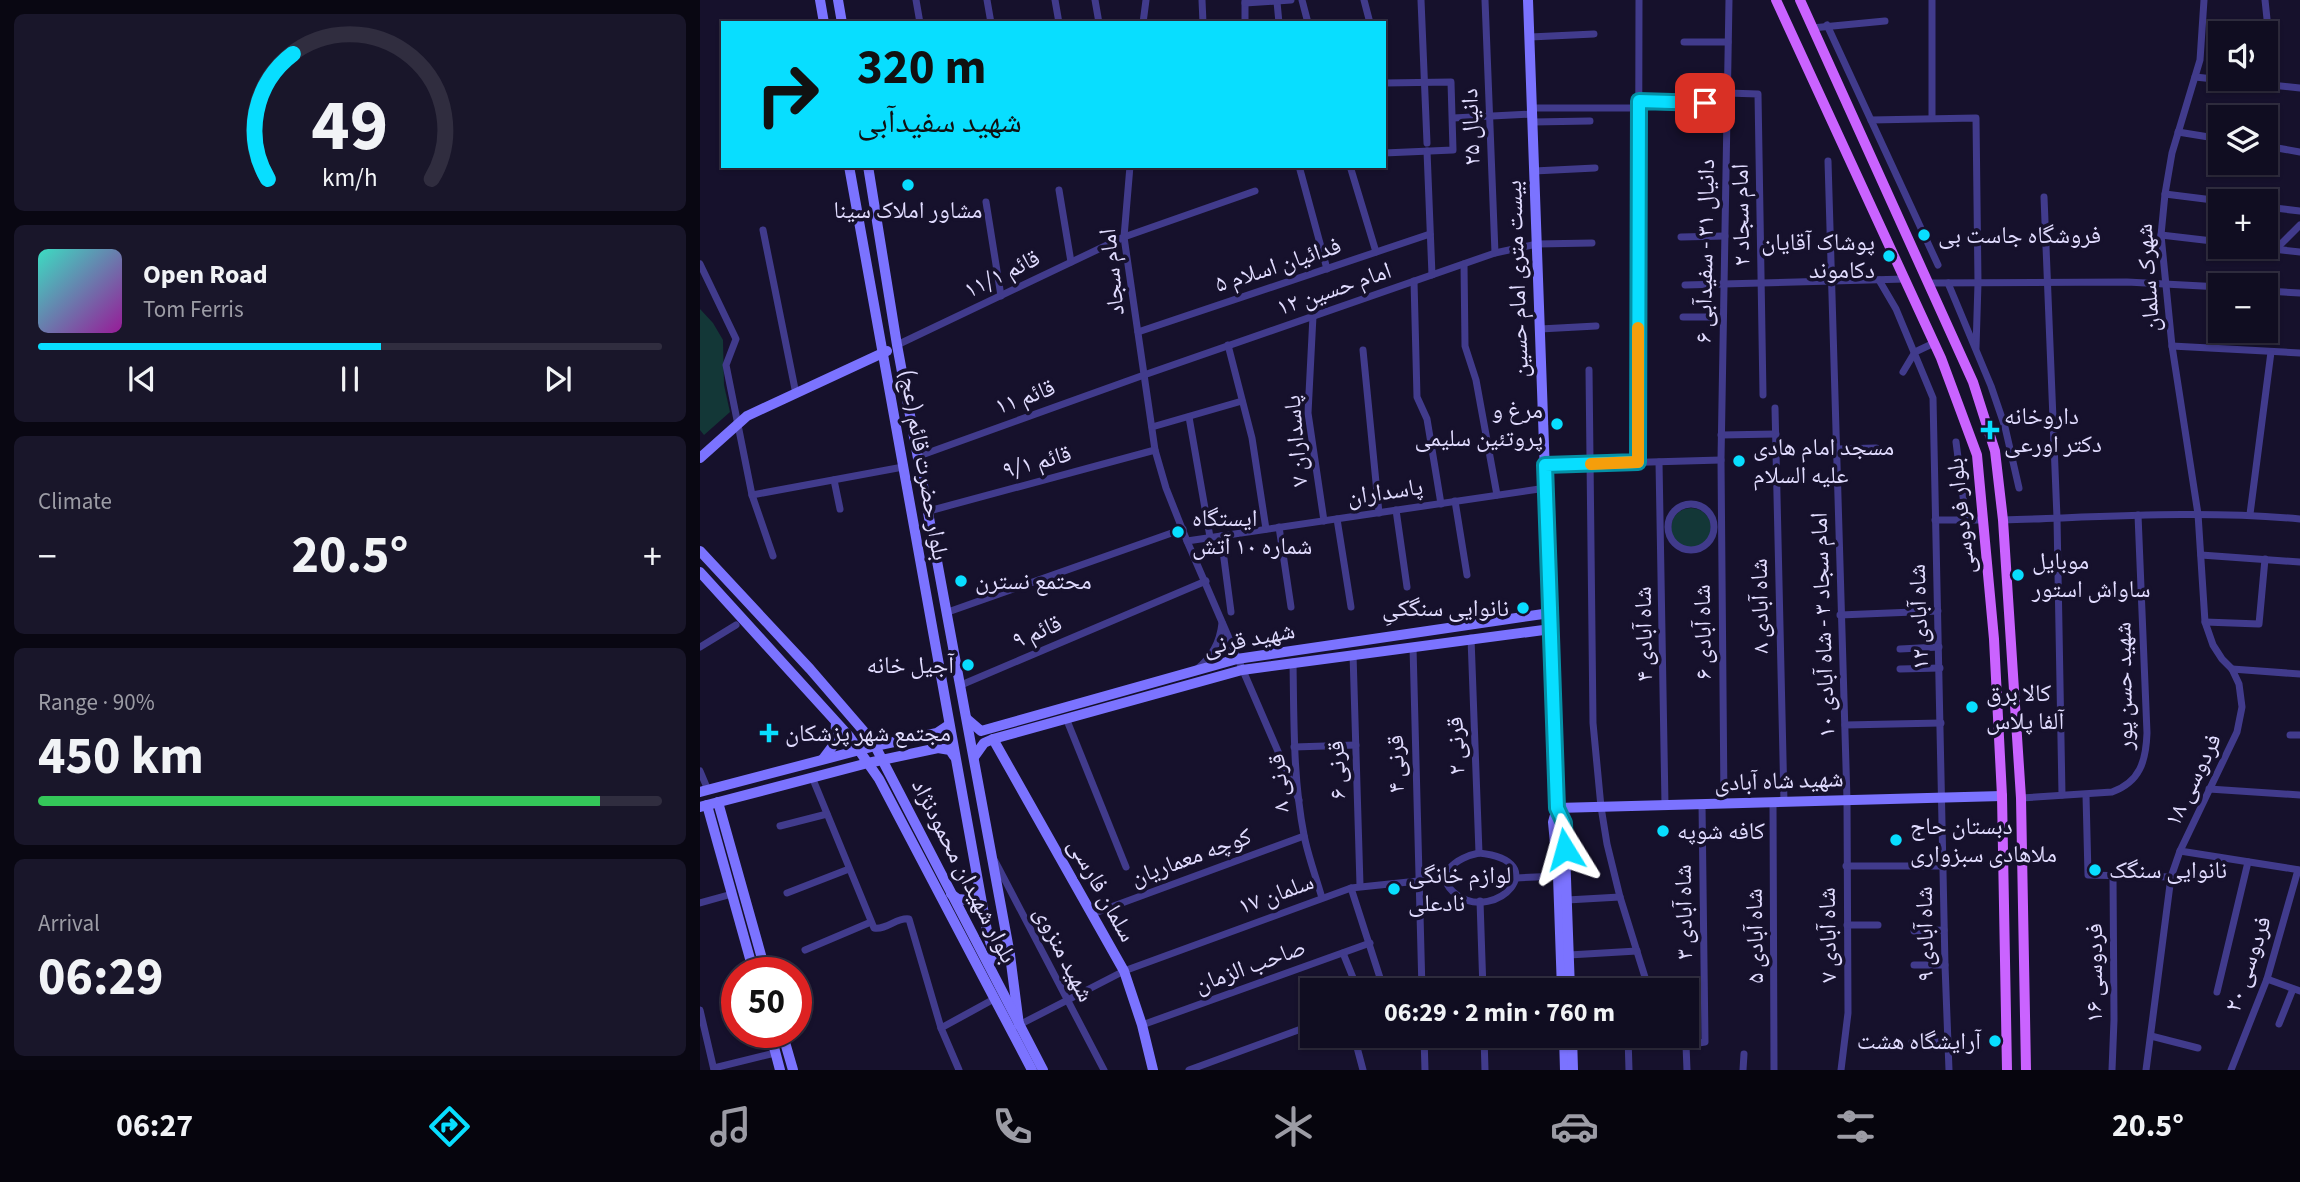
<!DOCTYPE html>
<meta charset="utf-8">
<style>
body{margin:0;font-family:"Source Sans 3","Noto Naskh Arabic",sans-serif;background:#19162a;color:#f1f3f6;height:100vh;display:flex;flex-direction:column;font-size:26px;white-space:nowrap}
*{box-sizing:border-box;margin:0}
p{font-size:23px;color:#9c9ca5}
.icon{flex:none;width:38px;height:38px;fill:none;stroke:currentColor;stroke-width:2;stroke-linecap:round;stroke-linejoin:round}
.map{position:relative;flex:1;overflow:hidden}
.panel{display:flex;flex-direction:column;gap:14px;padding:14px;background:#090712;width:700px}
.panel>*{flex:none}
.hud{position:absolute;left:21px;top:21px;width:665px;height:147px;border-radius:0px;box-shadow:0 2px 5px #0004,0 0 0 2px #302d3f;background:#08deff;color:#111;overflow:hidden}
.buttons{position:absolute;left:1508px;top:21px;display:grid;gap:14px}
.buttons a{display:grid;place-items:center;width:70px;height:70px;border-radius:0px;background:#100d21;box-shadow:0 2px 5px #0004,0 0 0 2px #302d3f;font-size:35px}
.speed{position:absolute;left:21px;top:957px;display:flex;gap:14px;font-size:35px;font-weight:700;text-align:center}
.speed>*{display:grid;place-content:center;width:91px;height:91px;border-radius:50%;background:#100d21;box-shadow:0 2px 5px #0004,0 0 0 2px #302d3f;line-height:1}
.speed .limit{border:10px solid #d22;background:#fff;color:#111}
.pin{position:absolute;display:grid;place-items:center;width:60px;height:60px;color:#fff;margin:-30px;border-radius:14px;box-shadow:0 4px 10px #0006}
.me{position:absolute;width:77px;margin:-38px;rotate:352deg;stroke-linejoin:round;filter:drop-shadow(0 0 5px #0008)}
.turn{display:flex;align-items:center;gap:24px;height:147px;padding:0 21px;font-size:32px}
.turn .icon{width:91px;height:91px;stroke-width:2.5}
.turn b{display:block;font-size:49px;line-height:60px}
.big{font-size:52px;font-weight:700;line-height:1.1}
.panel .card{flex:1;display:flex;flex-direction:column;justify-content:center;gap:10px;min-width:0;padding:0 24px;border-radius:10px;background:#19162a}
.panel .dial{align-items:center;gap:0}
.dial svg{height:182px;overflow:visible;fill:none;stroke:#302d3f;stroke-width:7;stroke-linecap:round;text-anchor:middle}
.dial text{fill:#f1f3f6;stroke:none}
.song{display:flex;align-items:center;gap:21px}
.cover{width:84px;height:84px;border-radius:10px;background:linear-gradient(135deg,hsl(170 70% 55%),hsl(300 70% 35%))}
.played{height:7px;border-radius:4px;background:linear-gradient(90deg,#08deff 55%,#302d3f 55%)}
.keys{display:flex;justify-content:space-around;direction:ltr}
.heat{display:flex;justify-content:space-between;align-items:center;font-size:38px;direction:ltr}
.charge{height:10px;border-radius:5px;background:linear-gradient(90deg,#34c759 90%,#302d3f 0)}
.trip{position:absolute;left:600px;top:978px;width:399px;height:70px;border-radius:0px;background:#100d21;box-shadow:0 2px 5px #0004,0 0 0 2px #302d3f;font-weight:700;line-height:70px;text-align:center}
.tab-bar{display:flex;height:112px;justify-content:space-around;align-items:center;background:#06050d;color:#9c9ca5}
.tab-bar .icon{width:49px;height:49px}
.tab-bar .selected{color:#08deff}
.tab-bar b{font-size:32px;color:#f1f3f6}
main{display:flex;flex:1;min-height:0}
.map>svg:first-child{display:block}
</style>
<main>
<section class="panel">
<div class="card dial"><svg viewBox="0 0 100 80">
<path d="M14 69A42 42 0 1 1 86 69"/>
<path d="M14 69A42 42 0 0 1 25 14" stroke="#08deff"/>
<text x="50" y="56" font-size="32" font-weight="700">49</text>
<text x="50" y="72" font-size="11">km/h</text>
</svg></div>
<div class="card">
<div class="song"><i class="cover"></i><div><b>Open Road</b><p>Tom Ferris</p></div></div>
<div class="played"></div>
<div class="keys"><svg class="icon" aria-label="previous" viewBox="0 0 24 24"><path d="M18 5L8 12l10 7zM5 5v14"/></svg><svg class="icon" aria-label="pause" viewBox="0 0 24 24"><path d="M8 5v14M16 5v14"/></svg><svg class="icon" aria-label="next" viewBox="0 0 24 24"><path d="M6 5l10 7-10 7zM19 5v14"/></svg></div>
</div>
<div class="card"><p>Climate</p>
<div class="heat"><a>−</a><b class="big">20.5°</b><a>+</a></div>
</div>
<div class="card"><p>Range · 90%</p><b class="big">450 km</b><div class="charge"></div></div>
<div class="card"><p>Arrival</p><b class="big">06:29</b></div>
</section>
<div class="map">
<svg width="1600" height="1070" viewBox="0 0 1600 1070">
<rect width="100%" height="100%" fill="#16112c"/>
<g fill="#133737">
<path d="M0,309l13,14 10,17 1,45 6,27 -26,23 -4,-5z"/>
<circle cx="991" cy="528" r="20"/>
</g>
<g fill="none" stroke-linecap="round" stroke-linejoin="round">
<g stroke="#413b8c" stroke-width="7">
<path d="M216,0l4,23"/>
<path d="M287,0l4,23"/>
<path d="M355,0l4,23"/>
<path d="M395,0l4,23"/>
<path d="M502,0l1,23"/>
<path d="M545,0v23"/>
<path d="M602,0l6,23"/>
<path d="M664,0l6,23"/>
<path d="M721,0l6,143"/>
<path d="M785,0l10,253"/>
<path d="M1565,0l2,19"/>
<path d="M577,2l2,21"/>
<path d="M545,3l46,-3"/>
<path d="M443,23l3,-23"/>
<path d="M1127,25l111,240"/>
<path d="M1112,28l73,-7"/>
<path d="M830,37l64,-3"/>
<path d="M984,42h44"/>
<path d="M1495,77l105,11"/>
<path d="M684,83l67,-1 2,68 -69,3"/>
<path d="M1027,93l31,1 5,301"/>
<path d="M939,101l88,3"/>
<path d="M832,108h106"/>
<path d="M753,118l79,-4"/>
<path d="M1232,118v-118"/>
<path d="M1171,120l105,-2 2,165 -2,65"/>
<path d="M833,122l57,-1"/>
<path d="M1478,132l43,7"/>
<path d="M1566,146l34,6"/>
<path d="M727,151l5,124"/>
<path d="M1128,161l19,639 1,213 -7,57"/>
<path d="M430,166l-6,71 31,213 11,38 21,53 112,259"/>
<path d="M599,166l28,103"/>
<path d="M650,166l26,86"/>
<path d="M834,171l61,-3"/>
<path d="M359,190l12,72"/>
<path d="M1465,194l56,7"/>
<path d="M1344,197l13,321 5,277"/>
<path d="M286,202l15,94"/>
<path d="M1566,207l34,4"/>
<path d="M63,230l33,164"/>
<path d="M1461,235l60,7"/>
<path d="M981,237l44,-1"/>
<path d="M1556,247l44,5"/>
<path d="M1576,249l24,-24"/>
<path d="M0,264l36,75 -10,26 26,130 21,61"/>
<path d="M764,264l1,82 11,34 21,115"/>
<path d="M1179,280l17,29 37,89 12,567 4,105"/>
<path d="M714,281l3,116 10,22 14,85"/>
<path d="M1228,283l199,-1 94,5"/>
<path d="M1248,283l43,103 14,41 14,61"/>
<path d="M985,285l220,-6"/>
<path d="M1566,291l34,2"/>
<path d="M613,316l-5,97 16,108"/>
<path d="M983,317h40"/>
<path d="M840,329l56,-3"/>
<path d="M438,332l292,-98"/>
<path d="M197,345l227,-108 131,-46"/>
<path d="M528,345l24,93 14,91"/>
<path d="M1472,346l128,7"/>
<path d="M663,350l16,163"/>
<path d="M889,370l4,353 8,84 6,37 13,53 29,93"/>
<path d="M1203,372l12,-20 19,-9"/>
<path d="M1075,408l9,394"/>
<path d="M489,417l21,120"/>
<path d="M452,427l90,-26"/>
<path d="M1021,435l55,-1"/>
<path d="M1256,442l10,78"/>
<path d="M1138,449l38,-1"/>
<path d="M219,456l225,-81 351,-122 42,-9 55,-1"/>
<path d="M938,462l1,-462"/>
<path d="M959,462l6,343"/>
<path d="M845,465l176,-5"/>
<path d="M134,480l6,29"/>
<path d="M52,495l151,-28"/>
<path d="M755,501l12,74"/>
<circle cx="991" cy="527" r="23"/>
<path d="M696,510l11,77"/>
<path d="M229,511l226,-61"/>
<path d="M1550,514l21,-162"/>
<path d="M637,519l14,88"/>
<path d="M1235,520h49"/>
<path d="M1303,520c99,-3 198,-10 297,-1"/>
<path d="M579,527l12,80"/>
<path d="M521,536l10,76"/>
<path d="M487,541l359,-53"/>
<path d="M1501,555l99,7"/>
<path d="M248,612l235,-83"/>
<path d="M1140,615l98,-4"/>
<path d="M1505,622l54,2 6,-65"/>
<path d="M771,638l8,215"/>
<path d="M0,647l36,-22"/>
<path d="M713,647l9,343"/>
<path d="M1200,649l39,-2"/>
<path d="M653,654l7,231"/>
<path d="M593,662c1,58 0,117 11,173 4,21 12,42 18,63"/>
<path d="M497,669c15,-12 23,-27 25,-46"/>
<path d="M1200,669l40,-1"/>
<path d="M1532,669l68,5"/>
<path d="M261,685l245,-104"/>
<path d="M366,718l60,149"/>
<path d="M1145,725l96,-2"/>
<path d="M1590,735h10"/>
<path d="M594,747l62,-2"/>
<path d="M0,771l8,19"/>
<path d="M112,777l62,151c13,2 23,-11 35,-9l32,109 18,42"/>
<path d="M1509,789l91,6"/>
<path d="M1386,795l2,80 83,2"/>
<path d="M1321,798l91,-6c28,-10 34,-31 35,-59l-9,-218"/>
<path d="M1073,802l1,268"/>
<path d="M1024,803l-3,-343 8,-460"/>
<path d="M80,826l47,-12"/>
<path d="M1480,851l120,19"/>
<path d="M779,853c76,8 17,70 -22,42 -27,-20 1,-38 22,-42z"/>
<path d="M295,861l109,209"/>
<path d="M1146,866h97"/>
<path d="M816,878l42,-2"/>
<path d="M651,888l32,99"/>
<path d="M87,893l62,-24"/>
<path d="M867,900l53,-3"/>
<path d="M780,901l3,89"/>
<path d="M0,903l32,-9"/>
<path d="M392,914l212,-78"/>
<path d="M1147,925h31"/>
<path d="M1214,931l30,-1"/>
<path d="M105,950l66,-28"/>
<path d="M643,953l15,37"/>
<path d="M869,955l68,-4"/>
<path d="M1214,965h31"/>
<path d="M1567,979l33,12"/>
<path d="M1517,992l31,-130"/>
<path d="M0,1010l14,60"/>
<path d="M1579,1024l14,-35"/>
<path d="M319,1025l105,-54 227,-83 96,-10"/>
<path d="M442,1025l228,-82"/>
<path d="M241,1028l53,-29"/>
<path d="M654,1036l9,34"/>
<path d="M724,1036l1,34"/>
<path d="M784,1036l1,34"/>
<path d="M928,1036l1,34"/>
<path d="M974,1036l12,9"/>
<path d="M1451,1036l47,12"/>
<path d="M1212,1042h36"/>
<path d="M986,1045l19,-3 -3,-238"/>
<path d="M986,1045l1,25"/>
<path d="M14,1068l61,-15"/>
<path d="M489,1070l123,-45"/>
<path d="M1043,1070l1,-16"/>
<path d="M1412,1070l2,-50 -1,-145"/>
<path d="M1446,1070l25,-193 9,-26 57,-119 5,-25 -3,-23 -7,-15 -10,-10 -9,-14 -8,-23 -7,-108 -26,-168 -11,-111 4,-41 7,-41 28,-93 4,-60"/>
<path d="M1531,1070l36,-91 31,-109"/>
</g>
<g stroke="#7b73ff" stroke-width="10">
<path d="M120,0l4,23"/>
<path d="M138,0l4,23"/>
<path d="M828,0l29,808 -4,14 5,54 4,114"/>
<path d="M149,166l138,765 8,28c6,2 11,2 15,-4"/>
<path d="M168,166l29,179 113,610 9,70"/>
<path d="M0,458l47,-42 140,-65"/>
<path d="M0,551l110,118 63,73 170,328"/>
<path d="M0,572l149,164 30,43 153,291"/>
<path d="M267,719l14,12 256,-72 313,-46"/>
<path d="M293,739l131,232 18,54 11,45"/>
<path d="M274,757l10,-14 9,-4 249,-69 309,-41"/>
<path d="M123,759l12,-16 1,-20"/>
<path d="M0,792l175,-46 62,-13 12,-8"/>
<path d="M18,802l48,171"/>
<path d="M7,805l47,168"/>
<path d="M0,807l168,-44 70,-15 12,2 4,6"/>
<path d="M857,808l445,-12"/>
<path d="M857,808l7,15 6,167"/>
<path d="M251,894l7,5 10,1 11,-9"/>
<path d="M70,1032l10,38"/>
<path d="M82,1032l11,38"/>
<path d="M864,1036l1,34"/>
<path d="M872,1036l1,34"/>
</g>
<g stroke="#ca63ff" stroke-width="10">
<path d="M1076,0l165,358 36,97 17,184 8,157 5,274"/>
<path d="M1100,0l173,382 22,69 8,69 18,278 5,272"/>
</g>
</g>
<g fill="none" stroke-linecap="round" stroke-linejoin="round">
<g stroke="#0590a6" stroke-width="18">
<path id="route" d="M865,849l-1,-26 -7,-15 -12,-343 93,-3 1,-361 66,2"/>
</g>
<use href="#route" stroke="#08deff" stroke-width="12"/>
<path stroke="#f59e0b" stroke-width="12" d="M891,464l47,-2v-134"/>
</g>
<g fill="#08deff" stroke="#16112c" stroke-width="2.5">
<circle cx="208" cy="185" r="7"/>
<circle cx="1224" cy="235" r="7"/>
<circle cx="1189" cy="256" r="7"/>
<circle cx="857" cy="424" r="7"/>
<path d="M1286.5 419.5h7v7h7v7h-7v7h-7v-7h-7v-7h7z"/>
<circle cx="1039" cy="461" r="7"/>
<circle cx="478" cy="532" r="7"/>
<circle cx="1318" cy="575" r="7"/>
<circle cx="261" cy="581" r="7"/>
<circle cx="823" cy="608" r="7"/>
<circle cx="268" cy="665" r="7"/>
<circle cx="1272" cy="707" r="7"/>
<path d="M65.5 722.5h7v7h7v7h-7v7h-7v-7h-7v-7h7z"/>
<circle cx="963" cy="831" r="7"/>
<circle cx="1196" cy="840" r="7"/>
<circle cx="1395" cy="870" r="7"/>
<circle cx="694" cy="889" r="7"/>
<circle cx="1295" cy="1041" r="7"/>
</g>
<g text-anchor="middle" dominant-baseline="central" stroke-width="7" stroke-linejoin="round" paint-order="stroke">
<g font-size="24" fill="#e1dcff" stroke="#16112c">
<text transform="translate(771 127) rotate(-92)">دانیال ۲۵</text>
<text transform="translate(1041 215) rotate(-91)">امام سجاد ۲</text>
<text transform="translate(1005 251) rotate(-89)">دانیال ۳۱ - سفیدآبی ۶</text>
<text transform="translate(578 265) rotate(-18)">فدائیان اسلام ۵</text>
<text transform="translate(412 272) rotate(-96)">امام سجاد</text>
<text transform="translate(302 274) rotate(-26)">قائم ۱۱/۱</text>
<text transform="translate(1448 278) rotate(-94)">شهرک سلمان</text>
<text transform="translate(817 279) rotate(-92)">بیست متری امام حسین</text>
<text transform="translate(634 289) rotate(-19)">امام حسین ۱۲</text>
<text transform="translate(325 397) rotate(-20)">قائم ۱۱</text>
<text transform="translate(596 441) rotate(-95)">پاسداران ۷</text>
<text transform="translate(337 462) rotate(-15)">قائم ۹/۱</text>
<text transform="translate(224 465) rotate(80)">بلوار حضرت قائم (عج)</text>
<text transform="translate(685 492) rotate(-8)">پاسداران</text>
<text transform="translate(1261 516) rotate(-96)">بلوار فردوسی</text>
<text transform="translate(1060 606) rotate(-91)">شاه آبادی ۸</text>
<text transform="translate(1219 617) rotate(-92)">شاه آبادی ۱۲</text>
<text transform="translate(1123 625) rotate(-92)">امام سجاد ۳ - شاه آبادی ۱۰</text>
<text transform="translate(337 632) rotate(-23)">قائم ۹</text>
<text transform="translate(1003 632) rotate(-91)">شاه آبادی ۶</text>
<text transform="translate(944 634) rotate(-91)">شاه آبادی ۴</text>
<text transform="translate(549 639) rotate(-11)">شهید قرنی</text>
<text transform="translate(1424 686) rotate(-91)">شهید حسن پور</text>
<text transform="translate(756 746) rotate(-92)">قرنی ۲</text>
<text transform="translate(696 764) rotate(-91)">قرنی ۴</text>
<text transform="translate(637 770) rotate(-92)">قرنی ۶</text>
<text transform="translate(1493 780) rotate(-64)">فردوسی ۱۸</text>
<text transform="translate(1079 781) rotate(-2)">شهید شاه آبادی</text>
<text transform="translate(579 783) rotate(-95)">قرنی ۸</text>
<text transform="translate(491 857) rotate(-20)">کوچه معماریان</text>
<text transform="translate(264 871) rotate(63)">بلوار شهیدان محمودنژاد</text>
<text transform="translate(402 890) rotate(61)">سلمان فارسی</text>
<text transform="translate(576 894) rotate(-20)">سلمان ۱۷</text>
<text transform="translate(984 912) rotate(-91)">شاه آبادی ۳</text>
<text transform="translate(1225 934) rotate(-91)">شاه آبادی ۹</text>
<text transform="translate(1128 935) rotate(-91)">شاه آبادی ۷</text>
<text transform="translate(1055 936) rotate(-91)">شاه آبادی ۵</text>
<text transform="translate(364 954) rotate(63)">شهید منزوی</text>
<text transform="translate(1548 964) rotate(-71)">فردوسی ۲۰</text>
<text transform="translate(550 966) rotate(-20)">صاحب الزمان</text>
<text transform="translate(1394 973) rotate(-90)">فردوسی ۱۶</text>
</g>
<g font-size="24" fill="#e1dcff" stroke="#16112c" text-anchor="start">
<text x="208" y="210" text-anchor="middle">مشاور املاک سینا</text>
<text x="1238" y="235">فروشگاه جاست بی</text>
<text x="1175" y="242" text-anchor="end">پوشاک آقایان<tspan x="1175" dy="28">دکاموند</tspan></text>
<text x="843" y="410" text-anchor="end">مرغ و<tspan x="843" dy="28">پروتئین سلیمی</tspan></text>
<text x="1304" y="416">داروخانه<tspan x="1304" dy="28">دکتر اورعی</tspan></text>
<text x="1053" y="447">مسجد امام هادی<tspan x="1053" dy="28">علیه السلام</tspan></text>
<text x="492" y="518">ایستگاه<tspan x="492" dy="28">شماره ۱۰ آتش</tspan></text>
<text x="1332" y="561">موبایل<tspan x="1332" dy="28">ساواش استور</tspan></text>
<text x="275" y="581">محتمع نسترن</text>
<text x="809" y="608" text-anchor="end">نانوایی سنگکیِ</text>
<text x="254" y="665" text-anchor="end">آجیل خانه</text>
<text x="1286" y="693">کالا برق<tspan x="1286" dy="28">آلفا پلاس</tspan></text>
<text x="85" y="733">مجتمع شهر پزشکان</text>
<text x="1210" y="826">دبستان حاج<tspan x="1210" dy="28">ملاهادی سبزواری</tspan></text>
<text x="977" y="831">کافه شوپه</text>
<text x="1409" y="870">نانوایی سنگک</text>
<text x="708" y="875">لوازم خانگی<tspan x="708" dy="28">نادعلی</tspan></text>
<text x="1281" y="1041" text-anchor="end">آرایشگاه هشت</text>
</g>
</g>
</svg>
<div class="buttons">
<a><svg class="icon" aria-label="sound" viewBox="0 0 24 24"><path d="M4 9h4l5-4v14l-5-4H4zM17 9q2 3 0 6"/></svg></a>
<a><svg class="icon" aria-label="layers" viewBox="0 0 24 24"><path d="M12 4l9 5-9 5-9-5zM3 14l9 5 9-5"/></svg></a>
<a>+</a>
<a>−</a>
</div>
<div class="speed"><div class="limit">50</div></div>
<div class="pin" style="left:1005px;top:103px;background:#d93025"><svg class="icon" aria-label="arrive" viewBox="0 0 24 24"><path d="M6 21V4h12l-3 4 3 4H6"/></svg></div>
<svg class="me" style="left:865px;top:849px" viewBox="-20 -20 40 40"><path d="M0-17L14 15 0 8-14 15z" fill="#08deff" stroke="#fff" stroke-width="4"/></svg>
<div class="trip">06:29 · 2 min · 760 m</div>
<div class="hud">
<div class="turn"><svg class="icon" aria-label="right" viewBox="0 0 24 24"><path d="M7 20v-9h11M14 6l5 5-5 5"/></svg><div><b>320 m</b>شهید سفیدآبی</div></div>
</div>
</div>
</main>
<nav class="tab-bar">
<b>06:27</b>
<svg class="icon selected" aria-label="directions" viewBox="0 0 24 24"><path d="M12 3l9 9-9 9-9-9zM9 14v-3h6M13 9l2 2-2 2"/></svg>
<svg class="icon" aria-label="music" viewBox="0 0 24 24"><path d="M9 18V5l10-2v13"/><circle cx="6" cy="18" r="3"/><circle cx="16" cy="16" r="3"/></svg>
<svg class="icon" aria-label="phone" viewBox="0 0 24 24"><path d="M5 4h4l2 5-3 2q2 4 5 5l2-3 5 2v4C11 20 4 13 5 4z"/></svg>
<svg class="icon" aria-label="climate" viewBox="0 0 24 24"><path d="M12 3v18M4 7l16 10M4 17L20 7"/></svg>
<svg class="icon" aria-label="car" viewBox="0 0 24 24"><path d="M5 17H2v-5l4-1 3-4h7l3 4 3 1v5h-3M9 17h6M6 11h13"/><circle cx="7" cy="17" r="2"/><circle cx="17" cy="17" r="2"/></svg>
<svg class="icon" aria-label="filters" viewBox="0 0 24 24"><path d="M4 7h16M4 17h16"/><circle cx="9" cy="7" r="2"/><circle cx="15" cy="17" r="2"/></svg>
<b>20.5°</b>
</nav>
